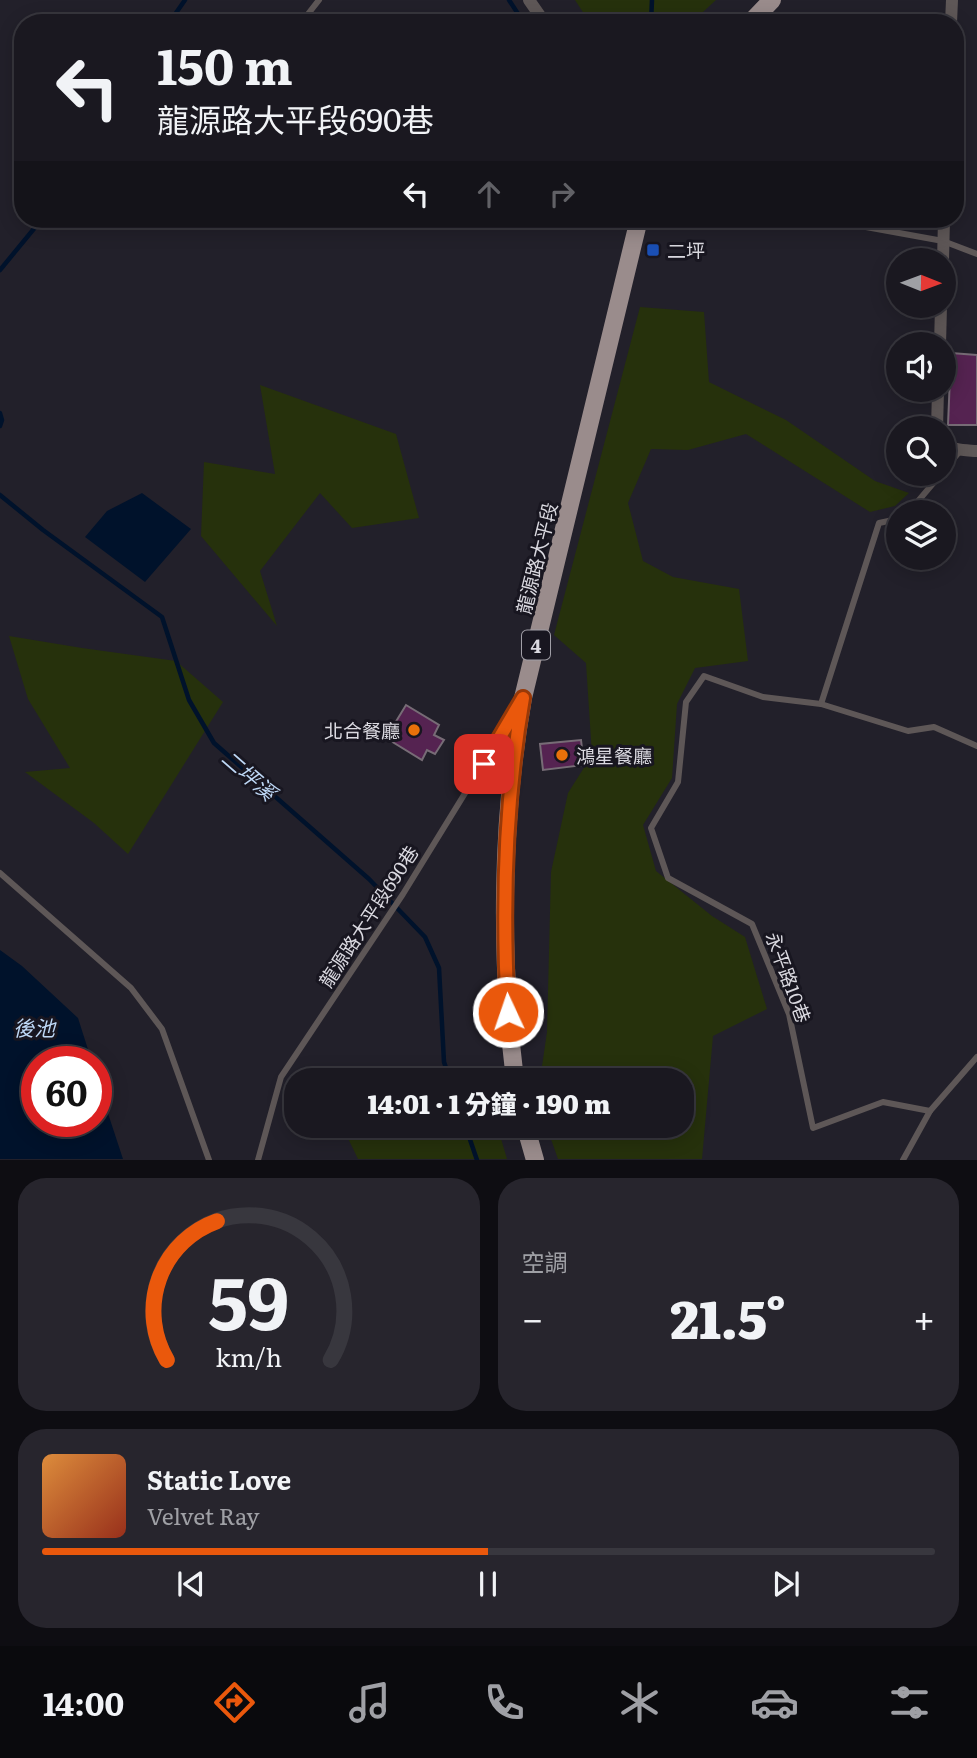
<!DOCTYPE html>
<html lang="zh-TW">
<meta charset="utf-8">
<style>
body{margin:0;font-family:Literata,"Noto Sans TC",serif;background:#27252d;color:#f1f3f6;height:100vh;display:flex;flex-direction:column;font-size:26px;white-space:nowrap}
*{box-sizing:border-box;margin:0}
p{font-size:23px;color:#9fa0a5}
.icon{flex:none;width:38px;height:38px;fill:none;stroke:currentColor;stroke-width:2;stroke-linecap:round;stroke-linejoin:round}
.map{position:relative;height:1160px;overflow:hidden}
.sheet{display:flex;flex-direction:column;gap:18px;padding:18px;background:#0e0d12;flex:1}
.sheet>*{flex:none}
.banner{position:absolute;left:14px;top:14px;width:950px;height:214px;border-radius:28px;box-shadow:0 4px 18px #0003,0 0 0 2px #38373e;background:#1a1820;color:#f1f3f6;overflow:hidden}
.needle{width:46px;rotate:91deg}
.fabs{position:absolute;left:886px;top:248px;display:grid;gap:14px}
.fabs a{display:grid;place-items:center;width:70px;height:70px;border-radius:50%;background:#1a1820;box-shadow:0 4px 18px #0003,0 0 0 2px #38373e;font-size:35px}
.speed{position:absolute;left:21px;top:1046px;display:flex;gap:14px;font-size:35px;font-weight:700;text-align:center}
.speed>*{display:grid;place-content:center;width:91px;height:91px;border-radius:50%;background:#1a1820;box-shadow:0 4px 18px #0003,0 0 0 2px #38373e;line-height:1}
.speed .limit{border:10px solid #d22;background:#fff;color:#111}
.pin{position:absolute;display:grid;place-items:center;width:60px;height:60px;color:#fff;margin:-30px;border-radius:14px;box-shadow:0 4px 10px #0006}
.me{position:absolute;width:77px;margin:-38px;rotate:357deg;stroke-linejoin:round;filter:drop-shadow(0 0 5px #0008)}
.turn{display:flex;align-items:center;gap:24px;height:147px;padding:0 28px;font-size:32px}
.turn .icon{width:91px;height:91px;stroke-width:2.5}
.turn b{display:block;font-size:49px;line-height:60px}
.lanes{display:flex;align-items:center;height:66px;padding:0 28px;background:#0003;justify-content:center;gap:35px;direction:ltr}
.lanes .off{opacity:.35}
.big{font-size:52px;font-weight:800;line-height:1.1}
.sheet .tile{flex:1;display:flex;flex-direction:column;justify-content:center;gap:10px;min-width:0;padding:0 24px;border-radius:28px;background:#27252d}
.sheet .dial{align-items:center;gap:0}
.dial svg{height:182px;overflow:visible;fill:none;stroke:#38373e;stroke-width:7;stroke-linecap:round;text-anchor:middle}
.dial text{fill:#f1f3f6;stroke:none}
.song{display:flex;align-items:center;gap:21px}
.cover{width:84px;height:84px;border-radius:10px;background:linear-gradient(135deg,hsl(30 70% 55%),hsl(10 70% 35%))}
.played{height:7px;border-radius:4px;background:linear-gradient(90deg,#ea580c 50%,#38373e 50%)}
.keys{display:flex;justify-content:space-around;direction:ltr}
.heat{display:flex;justify-content:space-between;align-items:center;font-size:38px;direction:ltr}
.sheet .tiles{flex:1;display:grid;gap:18px;grid-template-columns:1fr 1fr}
.tile:last-child{grid-column:span 2}
.trip{position:absolute;left:284px;top:1068px;width:410px;height:70px;border-radius:28px;background:#1a1820;box-shadow:0 4px 18px #0003,0 0 0 2px #38373e;font-weight:800;line-height:70px;text-align:center}
.menu{display:flex;height:112px;justify-content:space-around;align-items:center;background:#0a0a0d;color:#9fa0a5}
.menu .icon{width:49px;height:49px}
.menu .active{color:#ea580c}
.menu b{font-size:32px;color:#f1f3f6}
.map>svg:first-child{display:block}
</style>
<div class="map">
<svg width="977" height="1160" viewBox="0 0 977 1160">
<rect width="100%" height="100%" fill="#22202a"/>
<g fill="#26310c">
<path d="M575,0h141l-25,23h-101z"/>
<path d="M640,307l64,5 5,70 77,38 89,61 34,12 -14,13 -25,6 -124,-78 -58,16 -37,-1 -23,54 15,58 30,16 66,12 9,72 -53,7 -18,36 -5,74 -29,47 13,46 56,45 33,21 22,72 -54,27 -11,123h-144l-12,-34h135v-45h-141l7,-48 4,-160 17,-79 24,-38 -6,-92 -32,-28z"/>
<path d="M260,385l136,49 23,84 -67,10 -32,-35 -60,78 17,55 -76,-90 3,-74 71,12z"/>
<path d="M9,636l73,12 94,13 47,41 -95,152 -34,-31 -69,-51 45,-4 -42,-69z"/>
<path d="M443,1125h54l10,34h-149l-16,-33 95,9z"/>
</g>
<g fill="#00122b">
<path d="M142,493l49,36 -46,53 -60,-45 22,-26z"/>
<path d="M0,950l22,16 56,52 14,44h-55v60h59v-45l27,82h-123z"/>
</g>
<g fill="none" stroke-linecap="round" stroke-linejoin="round">
<g stroke="#00122b" stroke-width="4.5">
<path d="M509,0l15,23"/>
<path d="M169,23l16,-23"/>
<path d="M651,23l1,-23"/>
<path d="M0,270l42,-51"/>
<path d="M0,413l2,7 -2,6"/>
<path d="M0,495l43,35 119,87 27,83 25,43 155,136 56,58 14,31 5,94 6,18"/>
<path d="M465,1125l12,35"/>
</g>
</g>
<g fill="#552351" stroke="#776c76" stroke-width="2">
<path d="M951,353l26,2v70h-29z"/>
<path d="M406,705l33,20 -5,10 10,5 -9,14 -8,-4 -5,10 -36,-22z"/>
<path d="M581,740l3,25 -41,5 -3,-26z"/>
</g>
<g fill="none" stroke-linecap="round" stroke-linejoin="round">
<g stroke="#5e5757" stroke-width="6">
<path d="M301,23l18,-23"/>
<path d="M822,219l121,22 34,13"/>
<path d="M943,471l17,-20"/>
<path d="M908,513l33,-39"/>
<path d="M898,519l-19,4 -58,181 -58,-7 -59,-21 -18,26 -8,80 -27,46 17,50 84,46 37,90 24,114 70,-26 47,9 -27,49"/>
<path d="M821,704l87,27 26,-4 43,19"/>
<path d="M0,873l131,115 31,41 47,131"/>
<path d="M930,1111l47,-54"/>
<path d="M258,1160l23,-83 122,-183 112,-182"/>
</g>
<g stroke="#5e5757" stroke-width="12">
<path d="M529,0l16,23"/>
<path d="M951,23l1,-23"/>
<path d="M943,261l1,-42"/>
<path d="M940,345l1,-39"/>
<path d="M937,429l1,-39"/>
<path d="M943,441c9,10 21,9 34,10"/>
</g>
<g stroke="#9a8c8c" stroke-width="18">
<path d="M750,23l22,-23"/>
<path d="M515,1080c-15,-123 -14,-260 8,-382l116,-479"/>
<path d="M525,1125l10,35"/>
</g>
</g>
<g fill="none" stroke-linecap="round" stroke-linejoin="round">
<g stroke="#983908" stroke-width="18">
<path id="route" d="M484,764l39,-66c-18,103 -21,209 -15,314"/>
</g>
<use href="#route" stroke="#ea580c" stroke-width="12"/>
</g>
<rect fill="#1a4fb4" stroke="#181620" stroke-width="2.5" x="646" y="243" width="14" height="14" rx="3.5"/>
<g fill="#e8710a" stroke="#181620" stroke-width="2.5">
<circle cx="414" cy="730" r="7"/>
<circle cx="562" cy="755" r="7"/>
</g>
<g text-anchor="middle" dominant-baseline="central" stroke-width="6" stroke-linejoin="round" paint-order="stroke">
<rect fill="#181620" stroke="#a09ea6" stroke-width="2" x="522" y="630.5" width="28" height="29" rx="5"/>
<g font-size="18" font-weight="bold" fill="#dad9e0">
<text x="536" y="645">4</text>
</g>
<g font-size="19" fill="#dad9e0" stroke="#181620" text-anchor="start">
<text x="667" y="250">二坪</text>
<text x="400" y="730" text-anchor="end">北合餐廳</text>
<text x="576" y="755">鴻星餐廳</text>
</g>
<g font-size="19" fill="#dad9e0" stroke="#181620">
<text transform="translate(536 558) rotate(-76)">龍源路大平段</text>
<text transform="translate(368 916) rotate(-57)">龍源路大平段690巷</text>
<text transform="translate(789 977) rotate(70)">永平路10巷</text>
</g>
<g font-size="21" font-style="italic" fill="#bed8f6" stroke="#181620">
<text transform="translate(250 774) rotate(41)">二坪溪</text>
<text x="34" y="1026">後池</text>
</g>
</g>
</svg>
<div class="fabs">
<a><svg class="needle" viewBox="-14 -14 28 28"><path d="M0-13l5 13h-10z" fill="#e53935"/><path d="M0 13l5-13h-10z" fill="#9fa0a5"/></svg></a>
<a><svg class="icon" aria-label="sound" viewBox="0 0 24 24"><path d="M4 9h4l5-4v14l-5-4H4zM17 9q2 3 0 6"/></svg></a>
<a><svg class="icon" aria-label="search" viewBox="0 0 24 24"><circle cx="10" cy="10" r="6"/><path d="M15 15l6 6"/></svg></a>
<a><svg class="icon" aria-label="layers" viewBox="0 0 24 24"><path d="M12 4l9 5-9 5-9-5zM3 14l9 5 9-5"/></svg></a>
</div>
<div class="speed"><div class="limit">60</div></div>
<div class="pin" style="left:484px;top:764px;background:#d93025"><svg class="icon" aria-label="arrive" viewBox="0 0 24 24"><path d="M6 21V4h12l-3 4 3 4H6"/></svg></div>
<svg class="me" style="left:508px;top:1012px" viewBox="-20 -20 40 40"><circle r="17" fill="#ea580c" stroke="#fff" stroke-width="3"/><path d="M0-11L8 9 0 5-8 9z" fill="#fff"/></svg>
<div class="trip">14:01 · 1 分鐘 · 190 m</div>
<div class="banner">
<div class="turn"><svg class="icon" aria-label="left" viewBox="0 0 24 24"><path d="M17 20v-9H6M10 6l-5 5 5 5"/></svg><div><b>150 m</b>龍源路大平段690巷</div></div>
<div class="lanes"><svg class="icon" aria-label="left" viewBox="0 0 24 24"><path d="M17 20v-9H6M10 6l-5 5 5 5"/></svg><svg class="icon off" aria-label="ahead" viewBox="0 0 24 24"><path d="M12 20V5M6 11l6-6 6 6"/></svg><svg class="icon off" aria-label="right" viewBox="0 0 24 24"><path d="M7 20v-9h11M14 6l5 5-5 5"/></svg></div>
</div>
</div>
<section class="sheet">
<div class="tiles">
<div class="tile dial"><svg viewBox="0 0 100 80">
<path d="M14 69A42 42 0 1 1 86 69"/>
<path d="M14 69A42 42 0 0 1 36 8" stroke="#ea580c"/>
<text x="50" y="56" font-size="32" font-weight="700">59</text>
<text x="50" y="72" font-size="11">km/h</text>
</svg></div>
<div class="tile"><p>空調</p>
<div class="heat"><a>−</a><b class="big">21.5°</b><a>+</a></div>
</div>
<div class="tile">
<div class="song"><i class="cover"></i><div><b>Static Love</b><p>Velvet Ray</p></div></div>
<div class="played"></div>
<div class="keys"><svg class="icon" aria-label="previous" viewBox="0 0 24 24"><path d="M18 5L8 12l10 7zM5 5v14"/></svg><svg class="icon" aria-label="pause" viewBox="0 0 24 24"><path d="M8 5v14M16 5v14"/></svg><svg class="icon" aria-label="next" viewBox="0 0 24 24"><path d="M6 5l10 7-10 7zM19 5v14"/></svg></div>
</div>
</div>
</section>
<nav class="menu">
<b>14:00</b>
<svg class="icon active" aria-label="directions" viewBox="0 0 24 24"><path d="M12 3l9 9-9 9-9-9zM9 14v-3h6M13 9l2 2-2 2"/></svg>
<svg class="icon" aria-label="music" viewBox="0 0 24 24"><path d="M9 18V5l10-2v13"/><circle cx="6" cy="18" r="3"/><circle cx="16" cy="16" r="3"/></svg>
<svg class="icon" aria-label="phone" viewBox="0 0 24 24"><path d="M5 4h4l2 5-3 2q2 4 5 5l2-3 5 2v4C11 20 4 13 5 4z"/></svg>
<svg class="icon" aria-label="climate" viewBox="0 0 24 24"><path d="M12 3v18M4 7l16 10M4 17L20 7"/></svg>
<svg class="icon" aria-label="car" viewBox="0 0 24 24"><path d="M5 17H2v-5l4-1 3-4h7l3 4 3 1v5h-3M9 17h6M6 11h13"/><circle cx="7" cy="17" r="2"/><circle cx="17" cy="17" r="2"/></svg>
<svg class="icon" aria-label="filters" viewBox="0 0 24 24"><path d="M4 7h16M4 17h16"/><circle cx="9" cy="7" r="2"/><circle cx="15" cy="17" r="2"/></svg>
</nav>
